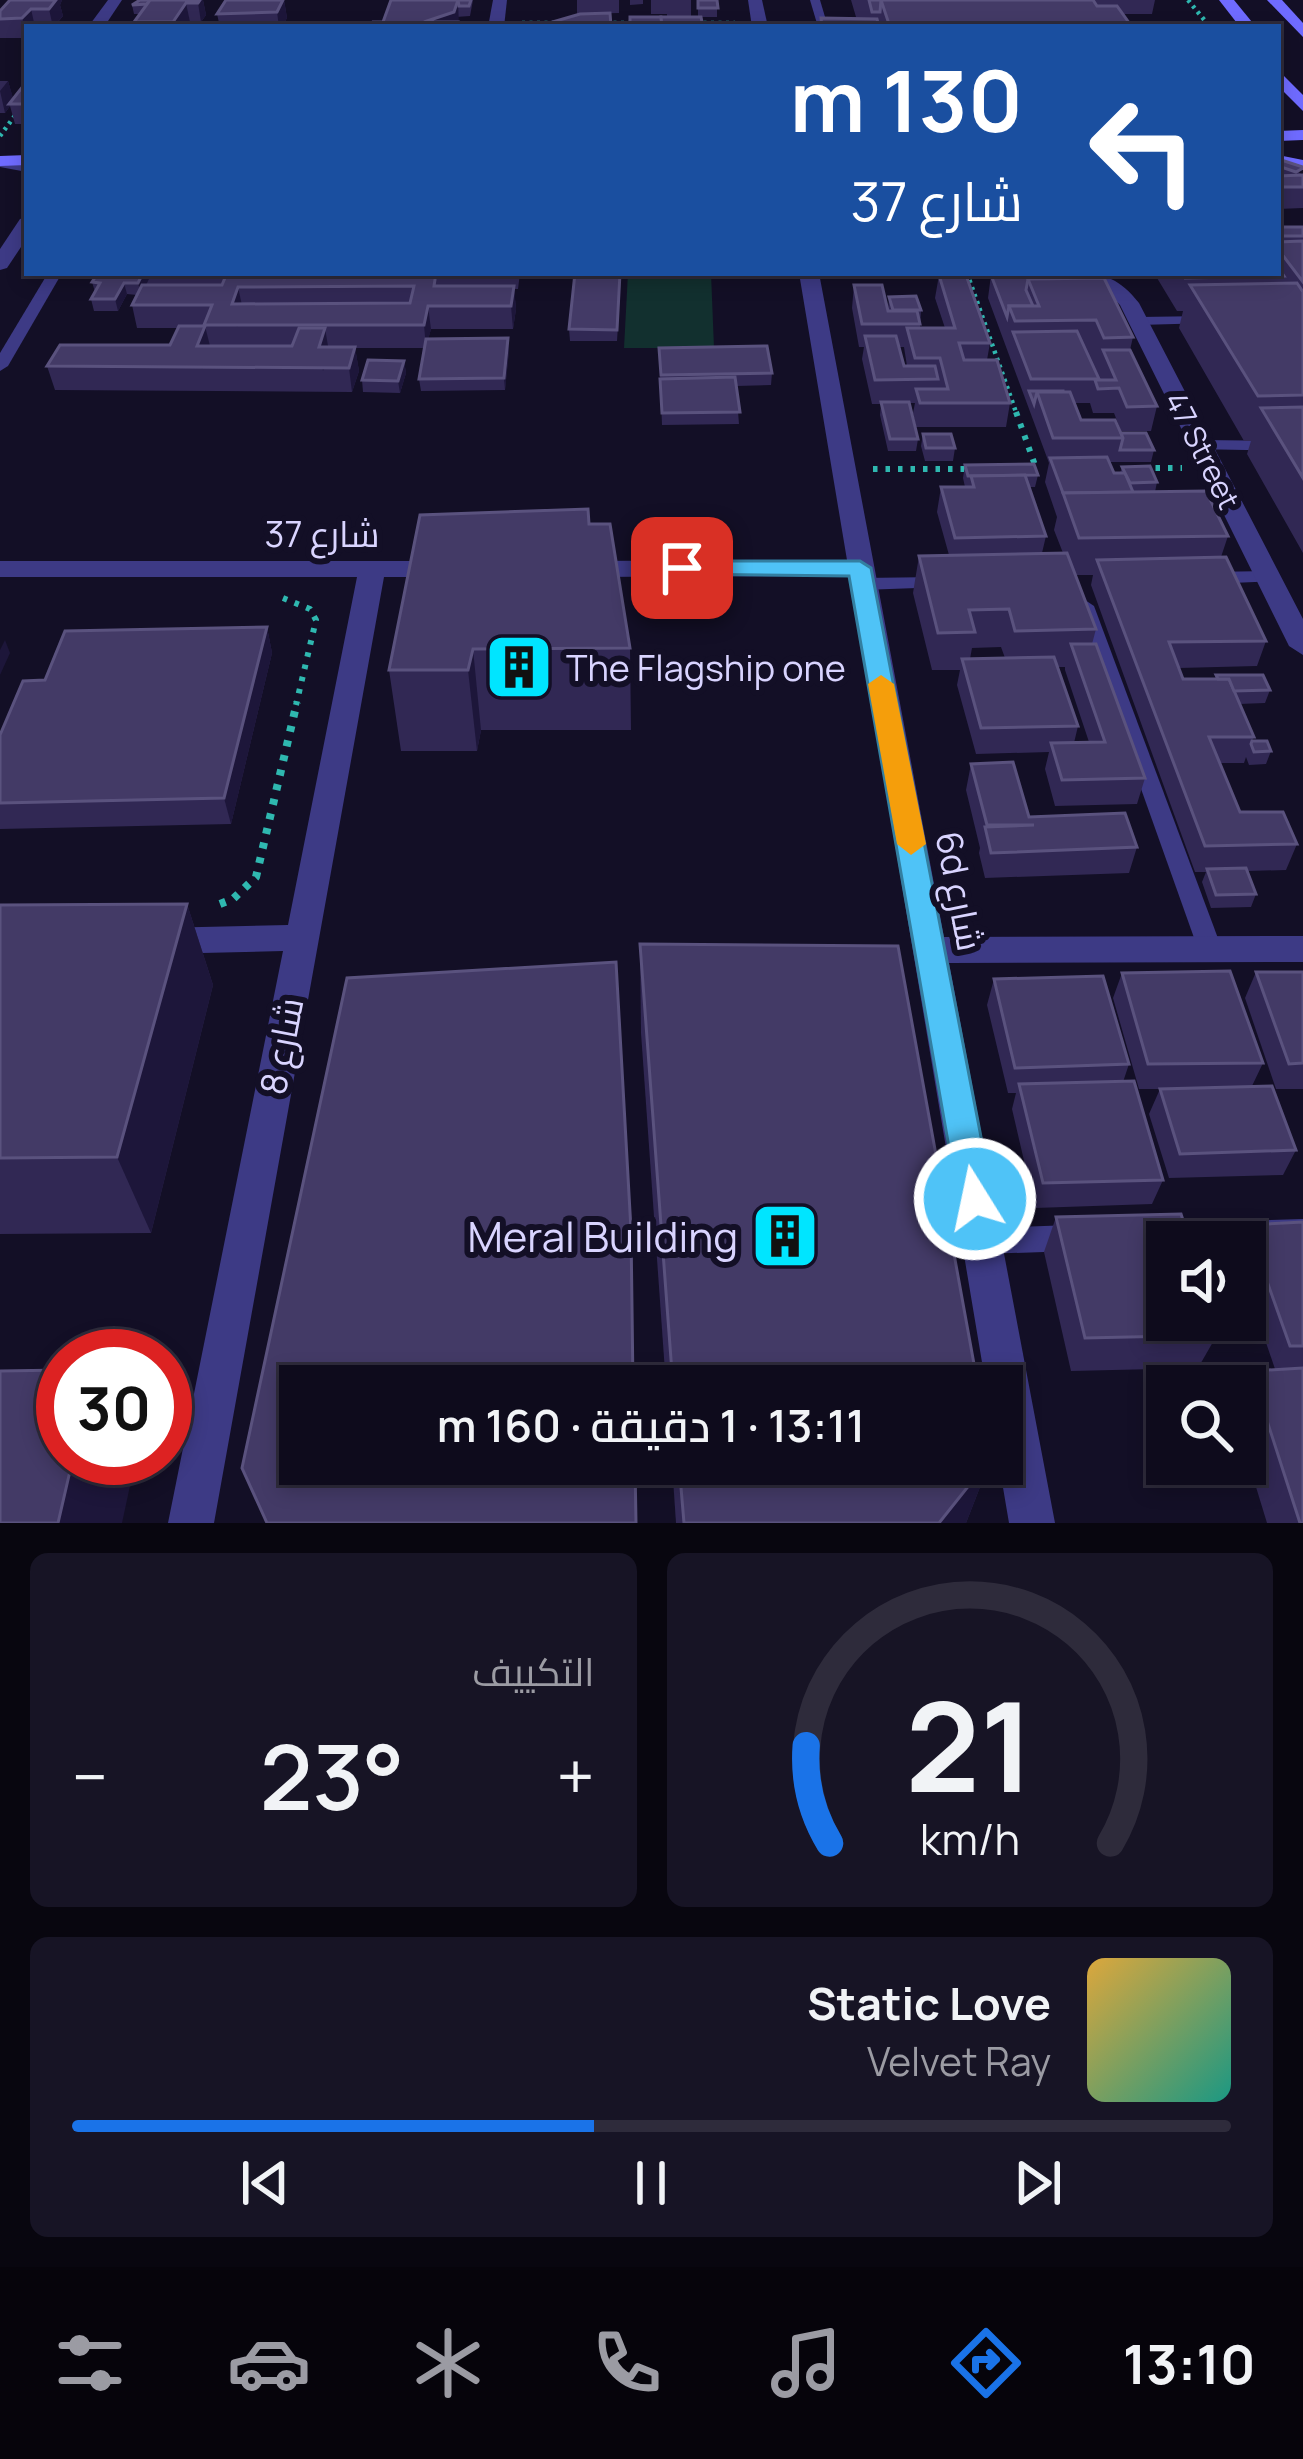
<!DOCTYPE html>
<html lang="ar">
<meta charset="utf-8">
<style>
body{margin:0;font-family:Manrope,Cairo,sans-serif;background:#171425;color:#f1f3f6;direction:rtl;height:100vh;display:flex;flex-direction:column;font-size:45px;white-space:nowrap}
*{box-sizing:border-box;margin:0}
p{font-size:39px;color:#9b9ba3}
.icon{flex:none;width:66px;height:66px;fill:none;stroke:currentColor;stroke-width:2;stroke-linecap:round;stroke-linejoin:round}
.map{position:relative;height:1523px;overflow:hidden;direction:ltr}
.panel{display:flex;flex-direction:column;gap:30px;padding:30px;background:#08060f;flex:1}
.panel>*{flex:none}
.hud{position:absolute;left:24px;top:24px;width:1257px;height:252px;border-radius:0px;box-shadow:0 6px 18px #0003,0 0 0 3px #2e2b3b;direction:rtl;background:#1a4fa0;color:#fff;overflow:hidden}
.fabs{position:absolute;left:1146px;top:1221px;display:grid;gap:24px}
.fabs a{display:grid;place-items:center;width:120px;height:120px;border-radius:0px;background:#0e0b1c;box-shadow:0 6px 18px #0003,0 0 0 3px #2e2b3b;font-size:60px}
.speed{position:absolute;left:36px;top:1329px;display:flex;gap:24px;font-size:60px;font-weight:700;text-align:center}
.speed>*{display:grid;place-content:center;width:156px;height:156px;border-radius:50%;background:#0e0b1c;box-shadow:0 6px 18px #0003,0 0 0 3px #2e2b3b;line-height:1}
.speed .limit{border:18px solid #d22;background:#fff;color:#111}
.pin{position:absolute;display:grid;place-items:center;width:102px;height:102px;color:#fff;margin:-51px;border-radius:24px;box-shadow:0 6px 18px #0006}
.me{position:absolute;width:132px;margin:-66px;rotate:350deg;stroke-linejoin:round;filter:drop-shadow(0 0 9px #0008)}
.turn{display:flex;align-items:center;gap:42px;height:252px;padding:0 60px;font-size:54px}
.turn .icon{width:156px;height:156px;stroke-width:2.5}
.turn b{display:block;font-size:84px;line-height:102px}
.big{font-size:90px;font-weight:600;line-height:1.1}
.panel .tile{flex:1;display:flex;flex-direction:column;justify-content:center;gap:18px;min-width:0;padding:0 42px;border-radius:18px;background:#171425}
.panel .dial{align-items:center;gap:0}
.dial svg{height:312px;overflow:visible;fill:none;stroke:#2e2b3b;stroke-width:7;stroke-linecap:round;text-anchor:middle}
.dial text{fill:#f1f3f6;stroke:none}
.song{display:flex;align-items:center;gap:36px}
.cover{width:144px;height:144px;border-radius:18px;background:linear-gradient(135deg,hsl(40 70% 55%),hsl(170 70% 35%))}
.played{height:12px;border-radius:6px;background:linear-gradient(90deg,#1a73e8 45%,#2e2b3b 45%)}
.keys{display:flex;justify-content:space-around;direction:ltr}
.heat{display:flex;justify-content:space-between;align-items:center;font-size:66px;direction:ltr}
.panel .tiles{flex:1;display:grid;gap:30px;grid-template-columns:1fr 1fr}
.tile:last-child{grid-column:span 2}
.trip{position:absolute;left:279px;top:1365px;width:744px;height:120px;border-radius:0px;background:#0e0b1c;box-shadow:0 6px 18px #0003,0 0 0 3px #2e2b3b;font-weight:600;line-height:120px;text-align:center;direction:rtl}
.tabs{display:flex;height:192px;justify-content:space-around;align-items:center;background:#06040b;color:#9b9ba3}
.tabs .icon{width:84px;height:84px}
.tabs .selected{color:#1a73e8}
.tabs b{font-size:54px;color:#f1f3f6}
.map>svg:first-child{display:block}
</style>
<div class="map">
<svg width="1303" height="1523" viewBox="0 0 1303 1523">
<rect width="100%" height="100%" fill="#130f26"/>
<path fill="#12302f" d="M628,273h83l3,75h-90z"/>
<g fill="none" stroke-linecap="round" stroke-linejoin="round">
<g stroke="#2fb8b0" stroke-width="4.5" stroke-dasharray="3 4.5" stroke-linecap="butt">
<path d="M1188,0l22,27"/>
<path d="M522,23h33"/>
<path d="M606,23h33"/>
<path d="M696,23h39"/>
<path d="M0,136l27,-37"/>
<path d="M967,273l50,142"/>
</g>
<g stroke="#2fb8b0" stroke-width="6" stroke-dasharray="4.5 8" stroke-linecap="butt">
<path d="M1016,412l20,56"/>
<path d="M1143,468h39"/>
<path d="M873,469h99"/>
<path d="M283,598l27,11 6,11 -20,85"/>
</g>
<path stroke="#2fb8b0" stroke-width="8" stroke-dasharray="6 9" stroke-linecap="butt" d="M220,904l13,-5 23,-22 41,-175"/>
<g fill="#3d3a85" fill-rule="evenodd">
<path d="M810,0h10l8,27h-10z"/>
<path d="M48,273h14l-54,93 -8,5v-18z"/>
<path d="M1206,316l5,1v6l-72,2 -7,-4 7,-4z"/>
<path d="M1199,440l104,1v10l-110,-2 -2,-4z"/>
<path d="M1269,571l9,6 -3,4 -66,3 -9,-6 9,-6z"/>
<path d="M938,577l9,6 -2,4 -83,3 -9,-6 9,-6z"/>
<path d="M1085,600l9,6 128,343 -4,7 -8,2 -8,-2 -4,-7 -122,-343z"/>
<path d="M1303,1219v26l-58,1v-4h-78v7l-14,-4 -4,-9 4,-9 10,-4z"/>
<path d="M1072,1225l10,4 4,9 -4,9 -10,4 -89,3 -10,-4 -4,-9 4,-9 10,-4z"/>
</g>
<g fill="#3d3a85" fill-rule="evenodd">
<path d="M108,0h14l-18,27h-16z"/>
<path d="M493,0h14l-3,27h-16z"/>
<path d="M748,0h14l6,27h-16z"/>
<path d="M0,157l27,5v10l-27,-5z"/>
<path d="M27,217v21l-20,30 -7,2v-21l20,-30z"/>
<path d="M799,273h20l125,664 359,-1v26l-354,1 106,560h-46l-10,-59 3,-78h-16l-136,-810 -272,1 -13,-8 13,-8 269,-1z"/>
<path d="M1074,273c31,0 46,6 65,30l164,316v36l-14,-9 -169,-341 -15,-16z"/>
<path d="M0,561h446l13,8 -13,8h-62l-170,946h-46l115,-572 -125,3 -12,-4 -5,-9 5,-9 12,-4 130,-3 69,-348h-357z"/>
</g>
<g fill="#6f6bff" fill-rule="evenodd">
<path d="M1219,0h15l22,27h-16z"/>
<path d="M1267,0h15l21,23v14z"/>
<path d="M1278,70l25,25v16l-25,-25z"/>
<path d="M1303,130v10l-25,1v-10z"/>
<path d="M27,155v10l-27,1v-10z"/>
<path d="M1278,155l25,5v10l-25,-5z"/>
</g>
</g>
<g fill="#312854" fill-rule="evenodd">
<path d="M10,0h52l-2,5 3,11 -9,11h-27v11h-27v-27z"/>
<path d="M203,0l3,15 -5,7h-11l-3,5h-52l-1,-5 6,-8h-6l-2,-9z"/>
<path d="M284,0l3,18 -5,9h-62l-3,-13z"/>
<path d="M473,0l-3,16 -87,6z"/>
<path d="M577,0h42v13l-42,1z"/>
<path d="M630,0h13v4l-13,1z"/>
<path d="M651,0h16v6v-6h24v17h7v-17h19v17h-16l2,10h-73v-10h37v-3h-16z"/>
<path d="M851,0h304l-3,14h-29l9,13h-312l1,-9 35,-1z"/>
<path d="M0,81h8l5,18 14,-18v43h-12l-5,-18 -5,7h-5z"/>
<path d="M1278,159l25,16v33l-25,1z"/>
<path d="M1278,227h25v326l-56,-99 4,-13h-7l-65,-113 4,-17h-6l-23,-38h124z"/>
<path d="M98,273h422l-2,16h-4l2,20 -3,20h-82l-3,10 81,11 -4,40 -84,1 -2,-12 6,-31h-70l4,23 -7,21 -297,-2 -8,-24 123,-21 8,-17h-41l-5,-23 5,-10 -10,-1 -9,17h-24l-3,-12 4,-7 -3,-10z"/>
<path d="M621,273l-4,68h-47l-1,-12z"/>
<path d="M1094,274l39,63 -3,13 27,56 -6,25h-30l-7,-18h-21l-3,-10h-16l7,17 40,13 33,17 -3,12h-41l4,11h6l2,-6 35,15 -2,10 73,44 -7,21 45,84 -9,25 -78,2 4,11h32l1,-4 54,15 -5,13 -26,1 15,33 -2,4 19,10 -5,13 -17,1 -3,-8 -2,6h-24l20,49 57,32 -11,26 -39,1 9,23 -5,13 -40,1 -9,-26 4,-10h-11l-104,-287 2,-10h-18l21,54 -4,15 53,134 -8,26 -82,2 -10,-37 4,-17 -73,2 -19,-69 3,-15h-28l-19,-77 6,-37 30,-1 -12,-43 4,-25h24l-2,-9 2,-13 73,10 -3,12h-6l17,49 -4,17h21l-9,-23 3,-13 -12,-35 4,-19 -61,-165 3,-23zM1001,647l4,11 -35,1 2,-11zM1058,667h7v3l24,72 -15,1 4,-17z"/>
<path d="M939,275l51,68 -3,17 23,43 -4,24h-90l-3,-14 2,-10h-5l8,36 -2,12h-28l-8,-36 1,-11h-9l-10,-45 2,-12h-5l-7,-39 2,-23 34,26 1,-14 32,13 -1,18h25l-10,-30zM899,347h5l3,19h-3z"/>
<path d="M659,348l113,25 -1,12 -35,1 3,38 -77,1z"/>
<path d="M404,361l2,12 -6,20 -37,-1 -1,-12z"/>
<path d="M923,434l32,14 -2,13h-28l-4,-15z"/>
<path d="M589,524l41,124 1,82h-150l-4,21h-76l-12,-81z"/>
<path d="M267,627l5,26 -41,171 -231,5v-94z"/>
<path d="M971,764l58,53 108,30 -8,26 -144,5 -6,-25 1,-5 -14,-58z"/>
<path d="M187,904l26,81 -62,248 -151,1v-329z"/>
<path d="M640,944l338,442h-312l-25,-353z"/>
<path d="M1256,972h47v117h-27l-31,-91z"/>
<path d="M1122,973l141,90 -11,23 44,64 -13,25 -114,3 -20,-64 11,-25h-21l-26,-91z"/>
<path d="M994,979l135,85 -6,18 40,98 -11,24 -117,4 -23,-99 4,-16h-8l-21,-88z"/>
<path d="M1056,1217l161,118 -19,33 -127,3 -27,-119z"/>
<path d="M1303,1222v146l-28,1 -30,-88v-39h-8l10,-17z"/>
<path d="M1251,1371l52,152h-36l-22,-72v-65h-4z"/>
<path d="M672,1464h317l-23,59h-290z"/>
</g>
<g fill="#1d163a">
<path d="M54,0h8l-2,5 3,11 -10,11 -4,-18z"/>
<path d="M200,0h3l3,15 -5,7 -3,-19z"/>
<path d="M284,0l3,18 -5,9h-3l-2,-15z"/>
<path d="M458,0l1,27h-35v-5z"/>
<path d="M186,3l4,19 -3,5h-13l-1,-5z"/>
<path d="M31,9l4,18h-8v8l-5,-17z"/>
<path d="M8,81l6,20 -5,3 1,2 -5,7 -5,-22z"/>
<path d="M143,273h7l1,2 -10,20 -3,-12z"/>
<path d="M124,283l3,11 -9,17 -3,-12z"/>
<path d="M514,286l2,23 -3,20 -2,-23z"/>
<path d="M238,287l5,23 -6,17 -5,-23z"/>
<path d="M428,306l3,23 -5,19 -2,-23z"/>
<path d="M205,326l6,24 -9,19 -5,-23z"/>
<path d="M325,328l4,24 -6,19 -4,-24z"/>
<path d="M508,338l1,12 -4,40 -1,-12z"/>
<path d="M355,347l4,24 -7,21 -3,-24z"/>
<path d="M404,361l2,12 -6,20 -2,-12z"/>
<path d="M267,627l5,26 -41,171 -7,-26z"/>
<path d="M5,640l5,13 -10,22v-25z"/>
<path d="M473,649l8,81 -4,21 -9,-81z"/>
<path d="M187,904l26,81 -62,248 -34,-76z"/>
<path d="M73,1458h63l-14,65h-64z"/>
<path d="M986,1464h3l-23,59h-27z"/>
</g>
<g fill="#433a66" stroke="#5a527e" stroke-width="3" fill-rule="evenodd">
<path d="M10,0h46l-7,9h-18l-9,9 -22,1v-8z"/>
<path d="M140,0h10l-3,4 -15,1z"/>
<path d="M150,0h50l-2,3h-12l-13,19h-39z"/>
<path d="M226,0h57l-6,12 -60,2z"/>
<path d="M391,0h67l-4,12 -30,10h34l-1,5h-86l2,-5h10z"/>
<path d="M458,0h13l-2,6h-10z"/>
<path d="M698,0h19l1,8h-20z"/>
<path d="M869,0h12l-1,12h-8z"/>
<path d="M881,0h212l4,6h20l15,21h-242z"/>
<path d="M610,13l1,13 -70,1 1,-2 38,-11z"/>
<path d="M630,17h31l1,7h-32z"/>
<path d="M661,17h40l2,10h-41z"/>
<path d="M821,18l56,1 2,8h-57z"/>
<path d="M27,81l-1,23h-17z"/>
<path d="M1278,159l25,8v1l-7,4 -18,-6z"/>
<path d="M1303,175v12h-25v-11z"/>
<rect x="1278" y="227" width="25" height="9"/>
<path d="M1303,241v41l-25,-33v-7z"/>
<path d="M1278,267l6,9 -99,2 -3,-5h96z"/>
<path d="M98,273h45l-5,10h-14l-9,16h-24l9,-16 -8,-1z"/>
<path d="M227,273h209l-2,13h80l-3,20h-83l-4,19h-220l8,-20h-80l10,-20h80zM414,286l-4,17 -178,1 6,-17z"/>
<path d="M575,273h45l-3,57 -48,-1z"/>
<path d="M1094,274l2,4 -68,1 -2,11 7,16h-24l-2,11 -16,-42z"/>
<path d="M939,275h27l24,68h-31l5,17h33l13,43h-90l-4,-14h32l-8,-31h-25l-8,-30h48z"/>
<path d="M1104,278l29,59 -29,1 -8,-18 -81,1 -6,-15h30l-11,-27z"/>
<path d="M1297,283l6,9v103l-45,1 -68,-111z"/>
<path d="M854,285h28l6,26h29l3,13h-58z"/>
<path d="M916,296l5,14h-28l-4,-13z"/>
<path d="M179,326h26l-8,20h95l7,-18h26l-6,19h36l-6,21 -302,-2 13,-21h110z"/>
<path d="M1077,331l22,48h-68l-18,-47z"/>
<path d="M865,336h31l8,30h31l3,13 -63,1z"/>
<path d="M508,338l-4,40 -85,1 7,-40z"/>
<path d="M767,346l5,27 -111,2 -2,-27z"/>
<path d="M1103,350h27l27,56 -30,1 -8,-19 -21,1 -3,-9h21z"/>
<path d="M368,360l36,1 -6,20 -36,-1z"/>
<path d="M735,377l5,35 -78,1 -2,-34z"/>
<path d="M1029,391h34v1h-26l-3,12z"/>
<path d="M1037,392h33l11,28h34l8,18h-70z"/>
<path d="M881,402h28l9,37h-28z"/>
<path d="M1303,407v71l-42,-70z"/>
<path d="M1121,433h25l8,17h-34l3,-12z"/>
<path d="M923,434h28l4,14h-29z"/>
<path d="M1107,457l7,16h11l8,19 -70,1 -13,-35z"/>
<path d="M1034,464l4,11 -70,1 -3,-11z"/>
<path d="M1150,466l7,16 -27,1 -8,-16z"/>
<path d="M1025,475l21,61 -91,2 -14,-51h33l-3,-11z"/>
<path d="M1206,491l22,45 -149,2 -16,-45z"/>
<path d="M588,509l1,15h21l20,124 -157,1 -5,21h-79l31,-155z"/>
<path d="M1067,553l29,76 -81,2 -6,-22 -40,1 6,22 -37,1 -19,-77z"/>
<path d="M1226,557l40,84 -97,1 14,37h46l25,58h-45l31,75h43l14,32 -92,2 -108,-286z"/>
<path d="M267,627l-43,171 -224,5v-68l23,-54 22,-1 20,-49z"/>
<path d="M1071,644h25l49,134 -83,2 -11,-37 54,-1z"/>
<path d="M1054,657l24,69 -97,2 -19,-69z"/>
<path d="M1216,675h47l7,15 -36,1 -5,-12h-11z"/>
<path d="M1252,741h15l4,10 -17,1 -3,-8z"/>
<path d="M1013,762l16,55 96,-4 12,34 -146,6 -6,-26 49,-2h-47l-16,-61z"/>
<path d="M1246,868l10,26 -40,1 -9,-26z"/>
<path d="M187,904l-70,253 -117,1v-253z"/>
<path d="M640,944l258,2 80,440h-305z"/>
<path d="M616,962l15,268 2,156h-333v78h335l1,59h-369l-25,-55 105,-490z"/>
<path d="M1230,971l33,92 -115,1 -26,-91z"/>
<path d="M1256,972h47v91l-14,1z"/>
<path d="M1103,976l26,88 -114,4 -21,-89z"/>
<path d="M1134,1081l29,99 -120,3 -24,-99z"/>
<path d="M1272,1086l24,64 -116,4 -20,-65z"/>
<path d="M1181,1214l9,28h-23v78h45l5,15 -132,3 -29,-121z"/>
<path d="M1303,1222v124h-13l-43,-121z"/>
<path d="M1303,1368v155h-3l-49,-152z"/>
<path d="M63,1370v88h10l-15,65h-58v-152z"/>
<path d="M679,1464h307l-47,59h-255z"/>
</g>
<path fill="#4fc3f7" stroke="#337fa1" stroke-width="3" d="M682,561h178l11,7 122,631 -5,11 -13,5 -12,-5 -5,-11 -109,-623 -175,-2 -3,-6z"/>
<path fill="#f59e0b" d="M881,675l13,9 32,160 -15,11 -14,-11 -29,-160z"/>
<defs>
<g id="building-square" transform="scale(3.45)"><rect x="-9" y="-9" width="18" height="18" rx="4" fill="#00e5ff" stroke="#130f26"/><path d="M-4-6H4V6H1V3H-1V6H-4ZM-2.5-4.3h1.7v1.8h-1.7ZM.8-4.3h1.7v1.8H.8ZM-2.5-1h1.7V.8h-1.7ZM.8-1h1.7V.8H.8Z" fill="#111"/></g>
</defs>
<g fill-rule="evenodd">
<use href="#building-square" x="519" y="667"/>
<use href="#building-square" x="785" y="1236"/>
</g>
<g text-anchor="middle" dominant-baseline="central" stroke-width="12" stroke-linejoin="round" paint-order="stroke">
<g font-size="30" fill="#d9d4ff" stroke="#130f26">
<text transform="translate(1203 450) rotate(63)">47 Street</text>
</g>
<g font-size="36" fill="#d9d4ff" stroke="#130f26">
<text x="322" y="533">شارع 37</text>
<text transform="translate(960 891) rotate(79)">6d شارع</text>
<text transform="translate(281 1046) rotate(-79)">8 شارع</text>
</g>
<g font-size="36" fill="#d9d4ff" stroke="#130f26" text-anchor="start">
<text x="566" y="667">The Flagship one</text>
</g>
<g font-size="42" fill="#d9d4ff" stroke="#130f26" text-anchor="end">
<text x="738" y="1236">Meral Building</text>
</g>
</g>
</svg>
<div class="fabs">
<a><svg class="icon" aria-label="sound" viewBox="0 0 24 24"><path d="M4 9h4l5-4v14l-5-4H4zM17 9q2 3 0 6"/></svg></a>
<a><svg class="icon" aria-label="search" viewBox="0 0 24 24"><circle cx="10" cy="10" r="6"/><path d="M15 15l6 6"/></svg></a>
</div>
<div class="speed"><div class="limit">30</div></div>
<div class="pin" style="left:682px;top:568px;background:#d93025"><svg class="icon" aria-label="arrive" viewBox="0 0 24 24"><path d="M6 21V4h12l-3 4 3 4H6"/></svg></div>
<svg class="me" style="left:975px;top:1199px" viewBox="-20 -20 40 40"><circle r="17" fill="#4fc3f7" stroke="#fff" stroke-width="3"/><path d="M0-11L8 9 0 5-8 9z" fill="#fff"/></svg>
<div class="trip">13:11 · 1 دقيقة · 160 m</div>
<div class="hud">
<div class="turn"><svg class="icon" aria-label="left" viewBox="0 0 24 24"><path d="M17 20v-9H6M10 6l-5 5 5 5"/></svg><div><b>130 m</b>شارع 37</div></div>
</div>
</div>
<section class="panel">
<div class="tiles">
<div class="tile dial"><svg viewBox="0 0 100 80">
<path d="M14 69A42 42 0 1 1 86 69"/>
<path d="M14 69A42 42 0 0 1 8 44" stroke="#1a73e8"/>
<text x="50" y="56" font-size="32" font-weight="700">21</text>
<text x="50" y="72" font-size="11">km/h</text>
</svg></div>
<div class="tile"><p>التكييف</p>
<div class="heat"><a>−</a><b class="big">23°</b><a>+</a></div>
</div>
<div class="tile">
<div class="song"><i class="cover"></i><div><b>Static Love</b><p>Velvet Ray</p></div></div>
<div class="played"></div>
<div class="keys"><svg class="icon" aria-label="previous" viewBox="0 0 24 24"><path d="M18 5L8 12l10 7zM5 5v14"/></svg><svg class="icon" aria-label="pause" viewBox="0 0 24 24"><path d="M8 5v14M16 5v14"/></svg><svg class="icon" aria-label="next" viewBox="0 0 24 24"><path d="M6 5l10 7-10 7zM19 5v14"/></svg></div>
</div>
</div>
</section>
<nav class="tabs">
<b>13:10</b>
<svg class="icon selected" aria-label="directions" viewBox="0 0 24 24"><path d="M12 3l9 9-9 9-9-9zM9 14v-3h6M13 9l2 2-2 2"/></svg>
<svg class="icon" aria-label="music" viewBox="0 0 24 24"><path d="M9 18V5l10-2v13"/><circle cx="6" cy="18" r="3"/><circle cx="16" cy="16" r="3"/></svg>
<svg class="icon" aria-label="phone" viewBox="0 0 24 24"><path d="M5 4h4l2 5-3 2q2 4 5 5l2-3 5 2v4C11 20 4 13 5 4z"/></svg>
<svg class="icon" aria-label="climate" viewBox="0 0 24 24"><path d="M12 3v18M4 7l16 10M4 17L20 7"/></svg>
<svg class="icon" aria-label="car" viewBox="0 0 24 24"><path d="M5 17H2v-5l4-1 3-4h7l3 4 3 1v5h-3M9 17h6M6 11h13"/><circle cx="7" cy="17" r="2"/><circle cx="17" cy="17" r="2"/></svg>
<svg class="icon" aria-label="filters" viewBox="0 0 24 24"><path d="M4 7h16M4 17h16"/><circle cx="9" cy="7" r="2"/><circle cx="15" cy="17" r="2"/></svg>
</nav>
